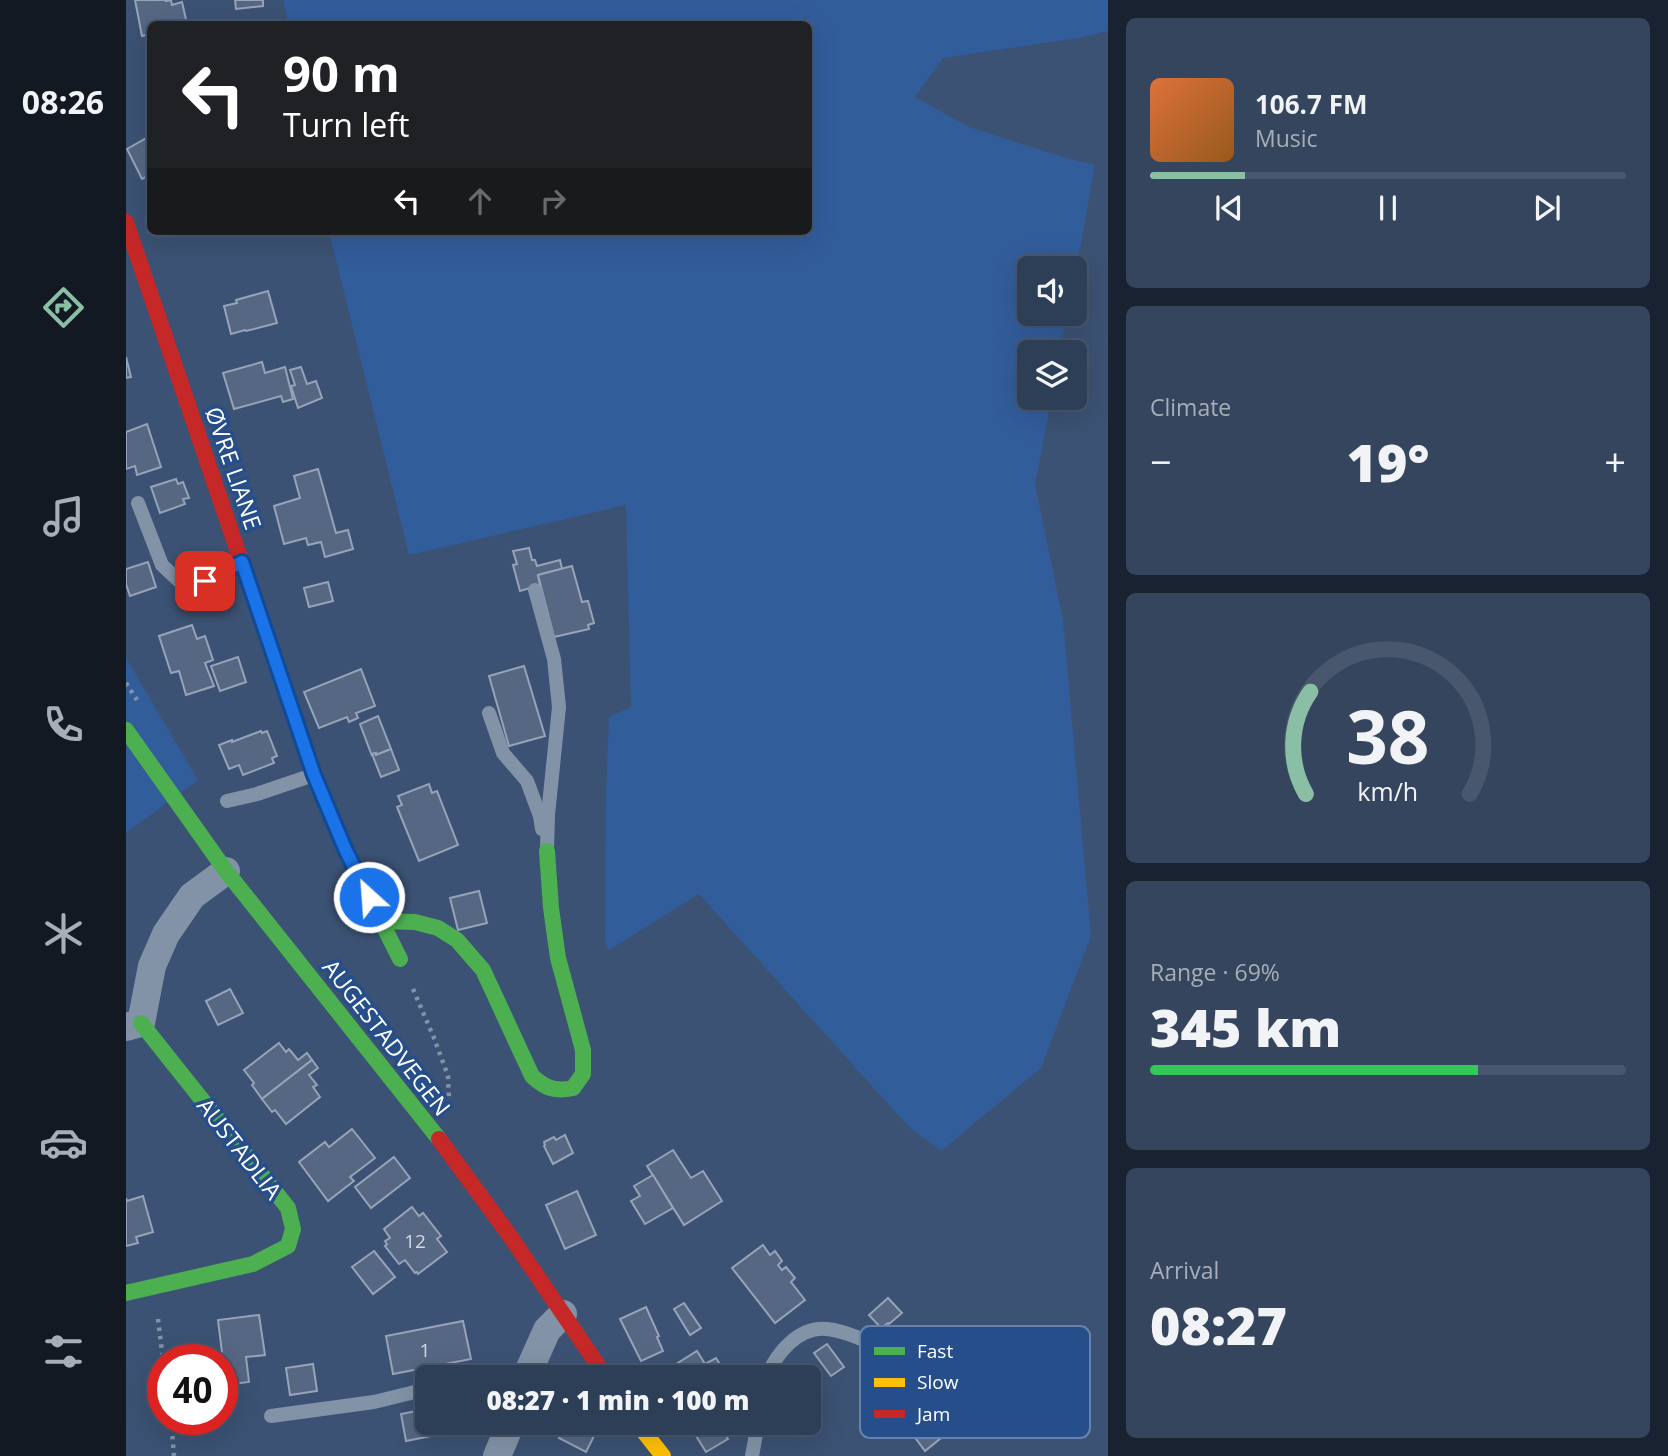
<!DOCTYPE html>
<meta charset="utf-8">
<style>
body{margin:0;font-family:"Open Sans",sans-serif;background:#35455d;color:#f1f3f6;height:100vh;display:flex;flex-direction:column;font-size:26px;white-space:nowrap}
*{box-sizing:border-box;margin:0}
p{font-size:23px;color:#a7aeba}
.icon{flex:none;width:38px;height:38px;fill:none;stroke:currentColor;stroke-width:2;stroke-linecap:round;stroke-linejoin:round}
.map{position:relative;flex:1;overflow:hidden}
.details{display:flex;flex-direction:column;gap:18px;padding:18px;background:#192230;width:560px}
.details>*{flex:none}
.guide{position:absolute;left:21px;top:21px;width:665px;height:214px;border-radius:10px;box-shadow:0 7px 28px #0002,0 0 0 2px #48576d;background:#202124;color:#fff;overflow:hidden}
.tools{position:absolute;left:891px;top:256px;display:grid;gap:14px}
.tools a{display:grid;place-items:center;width:70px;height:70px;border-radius:10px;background:#2d3e57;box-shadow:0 7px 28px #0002,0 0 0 2px #48576d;font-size:35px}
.speed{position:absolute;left:21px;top:1344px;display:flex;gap:14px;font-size:35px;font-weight:700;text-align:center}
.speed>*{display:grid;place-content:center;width:91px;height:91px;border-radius:50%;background:#2d3e57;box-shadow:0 7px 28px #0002,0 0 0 2px #48576d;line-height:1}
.speed .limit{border:10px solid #d22;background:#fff;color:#111}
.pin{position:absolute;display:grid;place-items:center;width:60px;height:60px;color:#fff;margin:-30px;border-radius:14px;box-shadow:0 4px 10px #0006}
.me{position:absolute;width:77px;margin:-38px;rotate:334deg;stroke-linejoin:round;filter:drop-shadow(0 0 5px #0008)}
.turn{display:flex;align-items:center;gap:24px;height:147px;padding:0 21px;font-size:32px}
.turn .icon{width:91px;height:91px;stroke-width:2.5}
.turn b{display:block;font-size:49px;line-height:60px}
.lanes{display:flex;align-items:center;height:66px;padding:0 21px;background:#0003;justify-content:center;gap:35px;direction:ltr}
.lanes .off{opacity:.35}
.big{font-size:52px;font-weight:800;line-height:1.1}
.details .widget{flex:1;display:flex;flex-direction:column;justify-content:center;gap:10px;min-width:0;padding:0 24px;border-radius:10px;background:#35455d}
.details .dial{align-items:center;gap:0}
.dial svg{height:182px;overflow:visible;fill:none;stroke:#48576d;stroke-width:7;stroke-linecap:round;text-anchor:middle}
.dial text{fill:#f1f3f6;stroke:none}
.song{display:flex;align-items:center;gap:21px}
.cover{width:84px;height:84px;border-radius:10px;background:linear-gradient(135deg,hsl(20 70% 55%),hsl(30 70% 35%))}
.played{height:7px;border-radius:4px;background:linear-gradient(90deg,#8abfa5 20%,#48576d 20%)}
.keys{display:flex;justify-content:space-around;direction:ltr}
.heat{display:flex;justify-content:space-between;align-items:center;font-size:38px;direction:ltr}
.charge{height:10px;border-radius:5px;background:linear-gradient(90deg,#34c759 69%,#48576d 0)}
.trip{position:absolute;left:289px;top:1365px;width:406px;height:70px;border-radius:10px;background:#2d3e57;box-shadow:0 7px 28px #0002,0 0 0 2px #48576d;font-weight:800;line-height:70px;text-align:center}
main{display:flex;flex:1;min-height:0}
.menu{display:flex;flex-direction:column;width:126px;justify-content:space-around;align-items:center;background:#121923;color:#a7aeba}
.menu .icon{width:49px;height:49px}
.menu .active{color:#8abfa5}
.menu b{font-size:32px;color:#f1f3f6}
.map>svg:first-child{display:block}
</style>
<main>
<nav class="menu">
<b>08:26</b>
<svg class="icon active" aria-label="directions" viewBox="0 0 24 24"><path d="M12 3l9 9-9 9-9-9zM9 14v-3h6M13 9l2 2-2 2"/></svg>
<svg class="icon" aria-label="music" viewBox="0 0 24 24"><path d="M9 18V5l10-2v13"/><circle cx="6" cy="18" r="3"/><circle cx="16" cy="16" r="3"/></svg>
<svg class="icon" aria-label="phone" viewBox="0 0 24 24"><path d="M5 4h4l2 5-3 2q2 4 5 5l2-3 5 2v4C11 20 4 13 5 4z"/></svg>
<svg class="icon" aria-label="climate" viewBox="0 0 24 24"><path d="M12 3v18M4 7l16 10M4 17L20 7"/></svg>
<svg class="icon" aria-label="car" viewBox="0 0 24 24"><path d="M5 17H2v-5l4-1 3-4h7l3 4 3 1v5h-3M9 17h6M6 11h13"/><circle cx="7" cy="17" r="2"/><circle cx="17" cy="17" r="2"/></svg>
<svg class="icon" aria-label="filters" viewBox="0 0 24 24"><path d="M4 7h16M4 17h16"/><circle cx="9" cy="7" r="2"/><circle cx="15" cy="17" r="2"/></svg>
</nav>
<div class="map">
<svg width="982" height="1456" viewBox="0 0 982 1456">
<rect width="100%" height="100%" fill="#3c5274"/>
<g fill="#325d9b">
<path d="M158,0h824v31l-29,7 -136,20 -28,39 54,30 100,32 26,6 -20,111 -1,-8h-45v45h38l-7,39h-31v45h23l-17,87 28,136 28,316 -50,132 -100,83 -32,-24 -210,-233 -90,56 -4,-8 1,-148 3,-77 22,-10 -5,-202 -217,50 -80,-324h479v-207h-520z"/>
<path d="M0,658l72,122 -72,53z"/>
</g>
<g fill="#556783" stroke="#97a3b7" stroke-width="2">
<path d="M9,0h31v1l5,-1 1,5 10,-3 5,22h-37v10l-8,2z"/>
<path d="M109,0h28v6l-27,3z"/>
<path d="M24,136v39l-8,4 -15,-30z"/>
<path d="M142,291l9,32 -31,8 -1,-1 -14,4 -7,-28 13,-3 -1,-3z"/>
<path d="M0,357l5,20 -5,1z"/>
<path d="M136,362l3,11 20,-6 8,32 -10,3 -2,-6 -47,13 -11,-36z"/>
<path d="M175,367l6,17 9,-3 6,17 -24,10 -7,-22 4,-1 -5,-15z"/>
<path d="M21,424l14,43 -24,8 -2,-9 -9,3v-37z"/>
<path d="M192,469l18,64 12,-3 5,19 -28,8 -4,-15 -13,3 -2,-7 -22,6 -10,-38 26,-8 -6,-22z"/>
<path d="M50,479l2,5 5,-2 6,16 -6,1 2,5 -25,9 -9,-26z"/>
<path d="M403,548l3,12h3l2,6 23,-6 2,9 -24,6 2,10 -20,6 -7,-26 4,-1 -4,-13z"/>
<path d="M22,562l8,25 -26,9 -4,-12v-15z"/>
<path d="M446,566l10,36 6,-1 6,22 -6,2 1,4 -35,8 -16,-62z"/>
<path d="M202,582l5,19 -24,6 -5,-19z"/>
<path d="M66,625l5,14 8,-3 8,24 -8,3 9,23 -28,9 -7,-24 -8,2 -12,-37z"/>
<path d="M112,657l8,25 -26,9 -9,-25z"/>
<path d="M398,666l21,70 -36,10 -20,-70z"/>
<path d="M235,669l14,37 -19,7 2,5 -9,4 -2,-5 -28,11 -15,-36z"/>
<path d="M252,716l13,33 -15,6v-2l-4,1v2l-12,-32z"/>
<path d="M135,731l1,2 5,-2 10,25 -5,2 2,5 -31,12 -4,-10 -10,4 -10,-24 13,-5v2z"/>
<path d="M265,749l8,21 -18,7 -9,-23 4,-1v2z"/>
<path d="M303,784l3,9 5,-2 21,54 -39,16 -22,-54 5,-2 -4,-9z"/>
<path d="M353,891l8,32 -29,7 -8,-32z"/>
<path d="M104,989l13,24 -25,12 -12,-24z"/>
<path d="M153,1043l7,9 3,-3 9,11 9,-7 5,7 -50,39 -10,-14 2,-2 -10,-13z"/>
<path d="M186,1060l6,8 -9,7 8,10 -4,2 7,10 -34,27 -11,-14 -3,2 -10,-13z"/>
<path d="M226,1129l23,29 -25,19 4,4 -26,20 -29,-39 26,-20 4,5z"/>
<path d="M439,1135l8,18 -20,11 -9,-18 1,-1 -1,-3 10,-5 2,3z"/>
<path d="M547,1150l18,28 12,-7 19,30 -38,24 -37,-59z"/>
<path d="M268,1157l16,21 -39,30 -16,-21z"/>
<path d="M527,1175l20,33 -28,16 -14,-23 9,-5 -6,-10z"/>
<path d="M451,1191l19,44 -31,14 -19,-44z"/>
<path d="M17,1196l10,36 -17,5 2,6 -12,3v-48l1,3z"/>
<path d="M286,1207l7,9 4,-3 18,23 -4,3 10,13 -29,22 -1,-2 -2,1 -10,-13 -6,4 -14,-18 2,-2 -2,-3 5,-3 -6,-9z"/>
<path d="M637,1245l7,10 5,-4 7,10 -4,4 4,5 4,-3 9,11 -4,4 14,18 -30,23 -43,-55z"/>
<path d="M248,1251l21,26 -22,17 -21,-27z"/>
<path d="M762,1298l14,15 -13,11 -1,-1 -7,5 -12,-13z"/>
<path d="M558,1303l17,25 -11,7 -16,-26z"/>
<path d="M520,1307l13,29 -2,1 6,14 -22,10 -21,-42z"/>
<path d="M133,1315l6,40 -19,2 3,25 -23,3 -8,-65z"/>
<path d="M337,1321l8,38 -78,15 -7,-38z"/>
<path d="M701,1344l17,23 -13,9 -17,-23z"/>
<path d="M571,1351l8,13 11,-6 12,19h-48l-7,-11z"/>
<path d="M187,1364l4,27 -27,4 -4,-27z"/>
<path d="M808,1385l23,30 -17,14 2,3 -3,3 2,3 -16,13 -20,-27 14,-11 -8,-10z"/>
<path d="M301,1409v14h43l1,5 -65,13 -5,-27z"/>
<path d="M440,1423h21l11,5 -12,24 -27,-14z"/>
<path d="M562,1423h30l10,16 -22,13z"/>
</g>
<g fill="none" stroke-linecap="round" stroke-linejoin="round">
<g stroke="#8393a7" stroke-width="4.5" stroke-dasharray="3.5 5" stroke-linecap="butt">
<path d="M0,683l11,17"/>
<path d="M287,989l21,49 14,38 1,23"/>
<path d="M32,1319l5,41"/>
<path d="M45,1419l3,37"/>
</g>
<g stroke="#8393a7" stroke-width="14">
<path d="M12,503l24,62 17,16 13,2 13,-2 35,-19"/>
<path d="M409,590l19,69 5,48 -11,108 -1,34"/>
<path d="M363,713l14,40 24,28 13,35 2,13"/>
<path d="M101,801l30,-7 56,-19"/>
<path d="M641,1377c9,-24 32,-51 60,-48 10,1 22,5 32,9 12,4 24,9 34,17"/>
<path d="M145,1416l103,-14 53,-13"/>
<path d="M626,1456l6,-33"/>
</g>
<g stroke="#8393a7" stroke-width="28">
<path d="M0,1027l15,-4 11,-57 14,-32 26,-38 34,-25"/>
<path d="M400,1377l21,-47 16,-16"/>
<path d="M371,1456l14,-33"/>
</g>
<g stroke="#4caf50" stroke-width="16">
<path d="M150,664l38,111 32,76 54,108"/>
<path d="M0,730l100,141 213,268"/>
<path d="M254,921l35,1 23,6 19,12 26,30 49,106c13,12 23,16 41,12l10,-14v-24l-25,-92 -7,-50 -4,-57"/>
<path d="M0,1293l127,-29 35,-18 5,-17 -5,-21 -147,-185"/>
</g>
<path stroke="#ffc107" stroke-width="16" d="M511,1423l26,33"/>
<g stroke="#c62828" stroke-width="16">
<path d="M0,222l150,442"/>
<path d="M313,1139l71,97 96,141"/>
</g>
</g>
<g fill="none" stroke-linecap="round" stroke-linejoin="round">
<g stroke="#114b97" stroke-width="18">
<path id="route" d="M79,581l37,-19 72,213 32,76 23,46"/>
</g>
<use href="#route" stroke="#1a73e8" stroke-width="12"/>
</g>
<g text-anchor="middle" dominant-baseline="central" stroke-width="7" stroke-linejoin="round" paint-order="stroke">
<g font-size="19" fill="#d4d9e0">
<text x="289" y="1241">12</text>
<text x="299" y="1350">1</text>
</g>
<g font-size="23" fill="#fff" stroke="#264e8a">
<text transform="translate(108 468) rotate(71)">ØVRE LIANE</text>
<text transform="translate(261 1037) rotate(52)">AUGESTADVEGEN</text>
<text transform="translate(114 1148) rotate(52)">AUSTADLIA</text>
</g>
</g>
<rect x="734" y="1326" width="230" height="112" rx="10" fill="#264e8a" stroke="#6783ad" stroke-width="2"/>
<rect x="748" y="1347" width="31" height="8" fill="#4caf50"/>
<rect x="748" y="1378" width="31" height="9" fill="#ffc107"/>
<rect x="748" y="1410" width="31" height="8" fill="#c62828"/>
<g font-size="19" fill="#fff">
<text x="791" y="1358">Fast</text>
<text x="791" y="1389">Slow</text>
<text x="791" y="1421">Jam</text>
</g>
</svg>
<div class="tools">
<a><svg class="icon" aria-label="sound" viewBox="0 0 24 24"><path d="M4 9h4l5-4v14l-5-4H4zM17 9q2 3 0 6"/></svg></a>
<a><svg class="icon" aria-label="layers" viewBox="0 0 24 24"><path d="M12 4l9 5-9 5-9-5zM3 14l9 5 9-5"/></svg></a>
</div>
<div class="speed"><div class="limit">40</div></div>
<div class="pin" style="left:79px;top:581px;background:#d93025"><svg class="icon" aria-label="arrive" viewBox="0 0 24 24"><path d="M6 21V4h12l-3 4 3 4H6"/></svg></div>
<svg class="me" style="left:243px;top:897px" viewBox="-20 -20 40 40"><circle r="17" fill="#1a73e8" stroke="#fff" stroke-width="3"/><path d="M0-11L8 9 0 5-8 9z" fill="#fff"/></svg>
<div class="trip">08:27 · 1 min · 100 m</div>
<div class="guide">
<div class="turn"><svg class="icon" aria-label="left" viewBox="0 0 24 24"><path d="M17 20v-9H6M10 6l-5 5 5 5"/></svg><div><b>90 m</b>Turn left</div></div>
<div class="lanes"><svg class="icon" aria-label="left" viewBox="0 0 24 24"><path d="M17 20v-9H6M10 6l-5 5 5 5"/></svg><svg class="icon off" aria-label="ahead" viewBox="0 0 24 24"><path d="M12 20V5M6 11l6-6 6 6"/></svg><svg class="icon off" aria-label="right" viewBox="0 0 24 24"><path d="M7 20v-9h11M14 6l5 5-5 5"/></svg></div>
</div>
</div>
<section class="details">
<div class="widget">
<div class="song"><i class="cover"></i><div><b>106.7 FM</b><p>Music</p></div></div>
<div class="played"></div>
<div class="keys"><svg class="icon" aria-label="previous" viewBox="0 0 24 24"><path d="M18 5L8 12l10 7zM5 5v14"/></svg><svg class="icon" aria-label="pause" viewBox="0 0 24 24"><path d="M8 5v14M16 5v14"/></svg><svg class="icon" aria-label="next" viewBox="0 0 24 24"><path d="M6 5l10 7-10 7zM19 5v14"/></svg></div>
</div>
<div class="widget"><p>Climate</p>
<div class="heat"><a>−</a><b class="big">19°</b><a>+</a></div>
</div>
<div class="widget dial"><svg viewBox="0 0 100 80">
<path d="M14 69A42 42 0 1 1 86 69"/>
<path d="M14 69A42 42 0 0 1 16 24" stroke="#8abfa5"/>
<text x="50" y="56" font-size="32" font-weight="700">38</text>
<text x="50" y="72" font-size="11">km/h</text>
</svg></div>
<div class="widget"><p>Range · 69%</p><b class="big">345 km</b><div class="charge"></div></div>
<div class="widget"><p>Arrival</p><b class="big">08:27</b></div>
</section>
</main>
